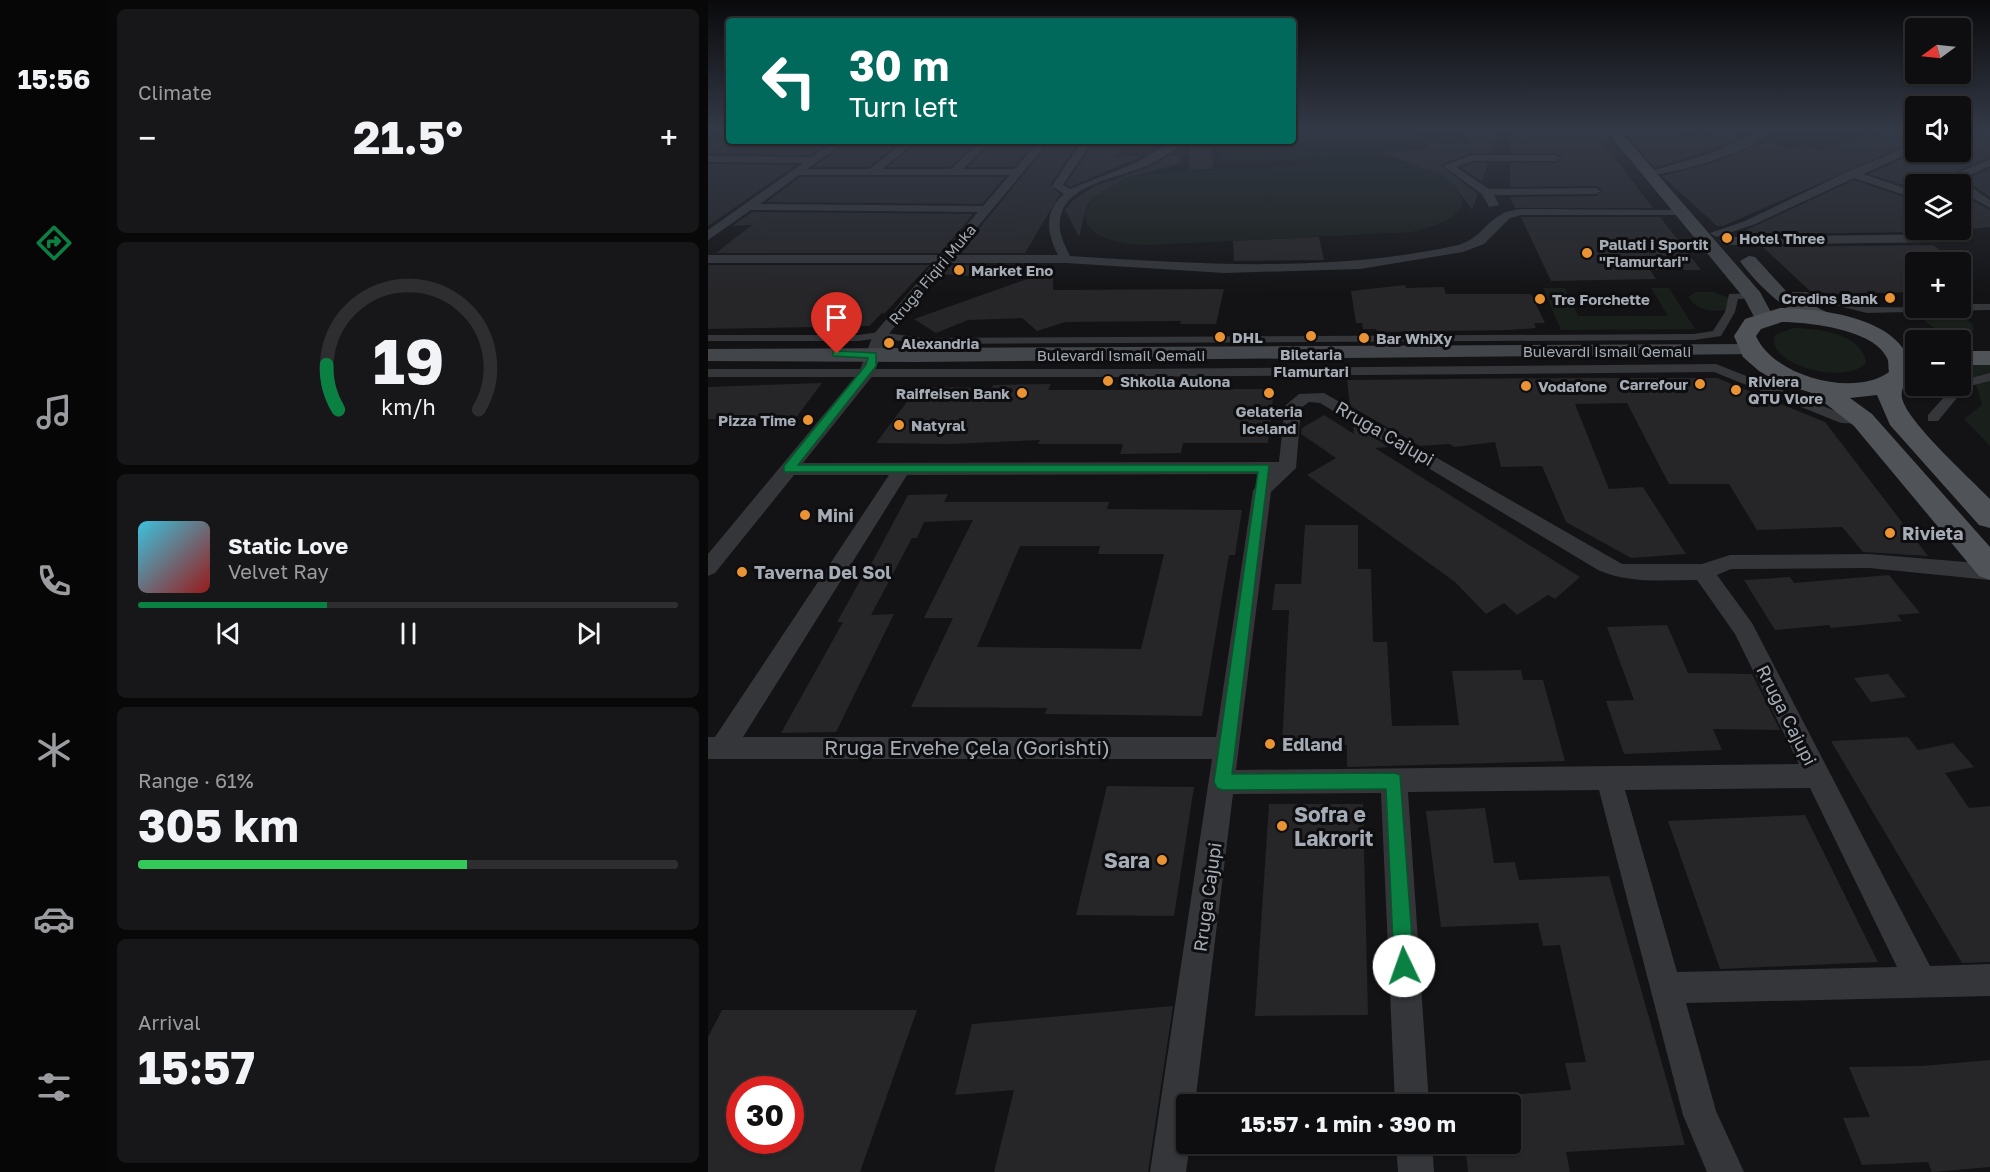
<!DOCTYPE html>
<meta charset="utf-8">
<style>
body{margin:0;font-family:"Golos Text",sans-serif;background:#171719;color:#f1f3f6;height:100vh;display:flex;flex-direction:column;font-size:22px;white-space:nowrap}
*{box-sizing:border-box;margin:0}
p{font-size:20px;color:#9b9c9f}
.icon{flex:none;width:33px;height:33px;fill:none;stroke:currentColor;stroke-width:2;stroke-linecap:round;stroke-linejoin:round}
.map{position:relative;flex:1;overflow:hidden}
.details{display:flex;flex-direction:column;gap:9px;padding:9px;background:#080809;width:600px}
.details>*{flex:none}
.guide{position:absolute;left:18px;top:18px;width:570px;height:126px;border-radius:6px;box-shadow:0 2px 4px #0004,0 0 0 2px #2e2e30;background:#00695c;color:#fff;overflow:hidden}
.needle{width:39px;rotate:255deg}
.controls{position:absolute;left:1197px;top:18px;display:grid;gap:12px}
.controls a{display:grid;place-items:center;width:66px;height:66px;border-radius:6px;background:#0e0e10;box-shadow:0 2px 4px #0004,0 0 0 2px #2e2e30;font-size:30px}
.speed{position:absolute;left:18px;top:1076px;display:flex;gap:12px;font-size:30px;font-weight:700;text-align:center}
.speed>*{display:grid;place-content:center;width:78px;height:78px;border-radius:50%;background:#0e0e10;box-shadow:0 2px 4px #0004,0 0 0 2px #2e2e30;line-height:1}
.speed .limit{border:9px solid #d22;background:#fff;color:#111}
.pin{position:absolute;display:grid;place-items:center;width:51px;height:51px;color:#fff;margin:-62px -26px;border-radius:50% 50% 50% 0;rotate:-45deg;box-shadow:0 0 6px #0007}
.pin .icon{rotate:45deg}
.me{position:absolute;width:66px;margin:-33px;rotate:357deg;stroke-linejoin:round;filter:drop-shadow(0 0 4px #0008)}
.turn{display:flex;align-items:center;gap:21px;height:126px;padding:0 24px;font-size:27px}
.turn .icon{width:78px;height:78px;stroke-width:2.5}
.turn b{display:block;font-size:42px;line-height:51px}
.big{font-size:45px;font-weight:700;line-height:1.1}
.details .widget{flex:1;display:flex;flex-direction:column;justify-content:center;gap:9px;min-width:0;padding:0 21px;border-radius:9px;background:#171719}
.details .dial{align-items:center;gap:0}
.dial svg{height:156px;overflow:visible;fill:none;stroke:#2e2e30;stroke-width:7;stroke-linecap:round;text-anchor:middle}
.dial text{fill:#f1f3f6;stroke:none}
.song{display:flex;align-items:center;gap:18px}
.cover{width:72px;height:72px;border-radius:9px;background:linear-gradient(135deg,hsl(190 70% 55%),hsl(0 70% 35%))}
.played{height:6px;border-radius:3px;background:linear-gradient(90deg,#0b8043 35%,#2e2e30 35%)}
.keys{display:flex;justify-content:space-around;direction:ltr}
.heat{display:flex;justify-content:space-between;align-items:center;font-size:33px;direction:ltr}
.charge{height:9px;border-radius:4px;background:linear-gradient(90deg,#34c759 61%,#2e2e30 0)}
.trip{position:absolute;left:468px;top:1094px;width:345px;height:60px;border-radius:6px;background:#0e0e10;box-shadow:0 2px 4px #0004,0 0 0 2px #2e2e30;font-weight:700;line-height:60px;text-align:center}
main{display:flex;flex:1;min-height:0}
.tabs{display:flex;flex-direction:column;width:108px;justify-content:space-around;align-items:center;background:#060606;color:#9b9c9f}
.tabs .icon{width:42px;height:42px}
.tabs .selected{color:#0b8043}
.tabs b{font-size:27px;color:#f1f3f6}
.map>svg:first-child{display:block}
</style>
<main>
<nav class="tabs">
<b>15:56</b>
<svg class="icon selected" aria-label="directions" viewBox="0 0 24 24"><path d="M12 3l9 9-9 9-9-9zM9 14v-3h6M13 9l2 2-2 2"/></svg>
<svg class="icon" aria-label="music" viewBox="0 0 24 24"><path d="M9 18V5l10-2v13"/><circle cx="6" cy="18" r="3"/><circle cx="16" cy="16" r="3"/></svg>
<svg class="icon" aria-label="phone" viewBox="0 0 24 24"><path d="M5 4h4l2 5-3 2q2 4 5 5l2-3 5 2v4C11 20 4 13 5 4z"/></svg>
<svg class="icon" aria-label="climate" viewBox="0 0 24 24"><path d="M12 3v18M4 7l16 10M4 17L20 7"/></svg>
<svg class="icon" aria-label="car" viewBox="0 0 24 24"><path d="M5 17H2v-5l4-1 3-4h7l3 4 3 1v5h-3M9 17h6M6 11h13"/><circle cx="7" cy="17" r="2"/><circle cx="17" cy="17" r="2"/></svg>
<svg class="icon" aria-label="filters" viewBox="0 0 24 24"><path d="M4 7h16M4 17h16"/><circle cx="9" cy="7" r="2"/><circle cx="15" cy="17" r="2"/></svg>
</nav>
<section class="details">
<div class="widget"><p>Climate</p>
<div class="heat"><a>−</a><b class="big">21.5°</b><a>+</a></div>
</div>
<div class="widget dial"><svg viewBox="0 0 100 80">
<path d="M14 69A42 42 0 1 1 86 69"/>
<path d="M14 69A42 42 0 0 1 8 46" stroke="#0b8043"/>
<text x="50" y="56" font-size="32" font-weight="700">19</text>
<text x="50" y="72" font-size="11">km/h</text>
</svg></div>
<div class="widget">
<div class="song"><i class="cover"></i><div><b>Static Love</b><p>Velvet Ray</p></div></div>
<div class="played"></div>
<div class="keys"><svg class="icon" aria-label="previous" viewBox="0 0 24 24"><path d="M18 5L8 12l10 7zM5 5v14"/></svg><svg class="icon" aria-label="pause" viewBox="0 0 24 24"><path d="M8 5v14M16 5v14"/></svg><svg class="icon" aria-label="next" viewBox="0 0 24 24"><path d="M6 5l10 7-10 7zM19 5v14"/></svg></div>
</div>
<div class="widget"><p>Range · 61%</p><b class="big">305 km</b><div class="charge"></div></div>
<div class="widget"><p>Arrival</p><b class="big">15:57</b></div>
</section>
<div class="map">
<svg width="1282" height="1172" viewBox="0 0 1282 1172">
<rect width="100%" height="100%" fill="#131315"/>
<g fill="#191f1a">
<path d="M585,130h123l8,15 -34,10 -170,8 1,-22h72z"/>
<path d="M676,161c28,2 72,9 79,43 -10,18 -33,23 -51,28l-263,13c-83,-1 -84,-50 -8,-71z"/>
<path d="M835,288h22l13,28h90l-17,-28h18l26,41 -134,1z"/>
<path d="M988,292h18l15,6 -4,12c-16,2 -28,0 -37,-13z"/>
<path d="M1231,311l24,6 10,8v6c-15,7 -41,1 -50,-13l3,-5z"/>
<path d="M1085,328c23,0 68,5 73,34 -18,25 -102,3 -91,-27z"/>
<path d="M1282,363v83l-26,-27 18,-14 -7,-25 -15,-16z"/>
</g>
<g fill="#262629" fill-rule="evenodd">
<path d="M790,130l-7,23h-20l-30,12 37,29 -6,16 -18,-25 -13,-10 -60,-23 46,-3 1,-7 43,2 -11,-11z"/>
<path d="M1013,130l25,5 -39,17 -52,16 -32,-37h52l14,7z"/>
<path d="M1180,130h28v11l-193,85h-6l-55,-50 54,-14 48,-21 25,8 16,-4 13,5z"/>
<path d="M802,131h94l6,7 -6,6 49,64h-138l-5,-11 86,-1 7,-6 -7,-4 -86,1v-24h46l7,-6 -7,-4h-46z"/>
<path d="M1282,133v24l-39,17 -4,7 2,3h-33v5l-47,-15 47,-21v6l20,-7h24v-9z"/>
<path d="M0,141h123l-21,14 -102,-1z"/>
<path d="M140,141h53l-32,26h-55z"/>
<path d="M210,141h60l-28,26h-62z"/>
<path d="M285,141h43l-22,26h-46z"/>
<path d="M343,141h28l-29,44 10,9 -35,59h-66z"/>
<path d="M482,141h22l1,28 -24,1z"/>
<path d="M383,147l30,1 -5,9 27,-1 -73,31 -4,-3z"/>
<path d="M472,155l1,8 -54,15 -33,19 -7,8 -8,32 -14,-27 8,-10 22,-14 52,-18 22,-12z"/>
<path d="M765,163h15l-6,18 -21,-13z"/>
<path d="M0,164l88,1 -88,61z"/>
<path d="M1282,168v29l-25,-17z"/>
<path d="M92,177h205l-23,27 -215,-2z"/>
<path d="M1146,180l62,21v29l2,2 -168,2 -4,-4z"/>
<path d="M1252,194l30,16v17l-21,2 -9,-7z"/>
<path d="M44,212l221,2 -33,39h-224l36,-28 -20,1z"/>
<path d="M813,217h139l41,53h-51l6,9 -105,2z"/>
<path d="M611,237l5,23 -90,1 -1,-20z"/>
<path d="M1225,245l23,17h-40v30l-82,2 -24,-3 -47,-44z"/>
<path d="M0,265h221l-44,48h-3l-13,13 -161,3z"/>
<path d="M241,265h68l-8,14 -67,-5z"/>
<path d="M345,270v20l171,-1 -8,35h-36l1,-3 -116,1 -28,9 -15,-13 -54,2 -32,13 -22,-14z"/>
<path d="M697,285l1,3 38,-1 2,7h85l14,29h-11l2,5 -27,2 -132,2 -1,-3h-13l-1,-6h-6l-5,-32z"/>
<path d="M857,378h152l108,44 103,134 -65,-4 -21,-25 -85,3 -28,-46h-60l-42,-81 -52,1 34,85 34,-2 43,67 -55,4 -65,-36 -24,-56 -41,1 -6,-25 -41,5 -4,-3 -30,2 -70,-40 -3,-26z"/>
<path d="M488,381l-1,5h9l-1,3h71l-6,54h-85l-2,10 -61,1 3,-10h-85l2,-4 -90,4 -74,-1 42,-56 74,1 1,-3 58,-1 -3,6h88l2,-8z"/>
<path d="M114,383l-27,36h-87v-32z"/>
<path d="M616,415l30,19 -1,-9 36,22 -14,1 205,129 -25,22 -7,-4 -31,20 -13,-12 -18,11 -31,-32 -148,-107 29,-17 -35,-24 1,-6z"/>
<path d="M240,494l-4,8h165l-2,7 135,1 -7,45h-6l-27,161 -157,-2 2,-6 -136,-1 42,-89h-29l49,-98 -49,2 -7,16h-5l-41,77 23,-1 -58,118 -55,1 62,-111h-6l29,-52h2l40,-75zM312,546h80l-2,8h66l-23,95 -164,-2z"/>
<path d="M597,525h53v44h13l2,73h14l5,84 67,-1 -7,-54 69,-1 2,10h20l22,81 -218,6v-22l-65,1 7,-136h-17l3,-26h26z"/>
<path d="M1181,575l31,38 -23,2 5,6 -71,7 -2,-3 -54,5 -31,-50 46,-3 4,6z"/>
<path d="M959,625l21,48 64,1 28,56 -67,-1 9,21 -98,4 -18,-53 28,-1 -27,-73z"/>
<path d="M1180,674l18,23 -35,5 -17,-24z"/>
<path d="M1200,737l10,13 35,-7 21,24 -29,6 24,35 21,-2v156l-28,1 -131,-222z"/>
<path d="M399,786l87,1 -20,129 -98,-1z"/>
<path d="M561,804h94l5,211 -113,1z"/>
<path d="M777,808l9,55 21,-1 4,18 90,-4 76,269 -119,7 4,20h-102l-3,-29h45v-39h-50v-5l111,-9 -6,-27 21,-1 -26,-117 -17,1 -5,-23 -97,4 -15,-116z"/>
<path d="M1097,815l73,147 -158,7 -52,-148z"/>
<path d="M465,1006l-25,166h-154l20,-82 -59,5 17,-71z"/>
<path d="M14,1010h195l-57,162h-152v-135zM32,1089h50v51h-50z"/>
<path d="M1282,1060v107l-58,5 -4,-10 -66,3 -19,-47 27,-1 -21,-50 73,-1z"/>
</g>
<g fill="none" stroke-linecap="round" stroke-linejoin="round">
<g fill="#34363a" fill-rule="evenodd">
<path d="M1098,292l61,15 93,1v-4h30v6l-123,3 -61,-15h-27l-5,-3 5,-3z"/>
<path d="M1045,293l5,3 -1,2 -19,1 -3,13 -14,24 -27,4 -772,4 -42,-6 -22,3h-150v-6h150l22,-3 42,6 772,-4 19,-3 12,-19 4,-18z"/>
<path d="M1008,364l132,52h15l7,4 -7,4 -22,-1 -127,-51 -577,5h-429v-8h429z"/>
<path d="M1282,373v8l-24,6 -28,34h-10v-6l26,-29h6v-5z"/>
</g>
<g fill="#34363a" fill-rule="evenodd">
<path d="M1055,130h11c-28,25 -87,39 -124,46l-5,-3 63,-19z"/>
<path d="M127,141h11l-39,28h63l35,-28h11l-34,28h69l30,-28h10l-28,28h52l24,-28h10l-95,114h104c-11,-22 -15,-43 6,-61l-12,-8 30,-45h10l-29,44 7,4 68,-27 35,-21h12c-11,10 -26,19 -39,25 -27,12 -82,18 -86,54 -2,13 5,25 10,36 129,8 257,17 384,-10 25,-5 29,-22 48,-32 5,-3 13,-4 18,-5l166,1 2,2 -6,3h-161l-11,3 -26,26 -21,8 -103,17 -136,4 -158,-10h-118l-61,73 -13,38 -71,89 476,-1 6,-56 14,-12 25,-1 298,171h80l28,-9 139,-1 121,10v16l-121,-12 -138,1 -14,6 35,48 178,343 60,-2v32l-304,7 30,108 28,61h-37l-24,-57 -84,-325 -191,2 21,312h-34l-14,-311 -148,1 -38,310h-9v39h4l-4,29h-36l62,-413h-504v-22h7l174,-262h-95l-79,98 -7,3v-22l151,-182 14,-37 61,-72h-226v-8h233l37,-43 -227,-2 -43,30v-10l95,-67 -95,-1v-6l103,1zM91,175h211l-27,31 -223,-2zM601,402l11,1 278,167c32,14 65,10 99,10l38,54 64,130 -563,6 35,-278 25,-24 5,-60zM561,474l-16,16 -37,247h-473l164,-262zM1102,788l87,179 -220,5 -52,-182z"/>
<path d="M1208,143v7l-53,24 53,18v7l-62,-21 -101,47 -37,12 -6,-4 35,-12 102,-49z"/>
<path d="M764,155h84l5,3 -5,3h-83l-17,6 33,22 107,-1 5,3 -5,3 -102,1 5,10 -10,2 -7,-13 -39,-28z"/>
<path d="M1282,159v7l-30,14 30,20v8l-30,-17v-7h-8l-3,-3 3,-5z"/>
<path d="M1252,224l4,1 5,9 -16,8 -228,3 -6,-4 6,-4 226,-3 5,-2 -1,-2h5z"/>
<path d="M688,1143h36l2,29h-36z"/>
</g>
<g fill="#424549" fill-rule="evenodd">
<path d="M898,130h13l141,162 14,26 -3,4h-14l-13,-24z"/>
<path d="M1041,256l6,1 31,34 42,22 3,4 -3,4c-28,7 -73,-38 -88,-60z"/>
<path d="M1042,344l7,2 4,4 -4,4 -841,8 -208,-1v-12z"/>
</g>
<g fill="#505358" fill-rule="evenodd">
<path d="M1072,308c45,1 127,10 133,66 -5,8 -13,12 -11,24 5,24 69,81 88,101v29l-11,-3 -89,-100 -13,-30 -27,3 22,16 118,133v33l-11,-4 -125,-150 -42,-33 -32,-10 -21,-12 -16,-14 -9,-21 11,-17zM1074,322c27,0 93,8 105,36 2,3 1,9 2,14 -35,26 -116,4 -133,-36l5,-7z"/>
<rect x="1252" y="351" width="30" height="14"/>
</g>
</g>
<linearGradient id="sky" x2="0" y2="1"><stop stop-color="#0a0a0c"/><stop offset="0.44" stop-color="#333946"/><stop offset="1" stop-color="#333946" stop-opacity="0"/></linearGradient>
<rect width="1282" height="294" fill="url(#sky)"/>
<path fill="#0b8043" stroke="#07532c" stroke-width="1.5" d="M129,351l39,2v13l-78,99h471l-37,309 162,-1 6,2 14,191 -3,7 -7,3 -7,-3 -3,-7 -8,-177 -163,1 -6,-2 -3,-6 44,-310h-474v-6l82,-101 2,-7 -35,-2v-4z"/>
<g fill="#ea9335" stroke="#0e0e10" stroke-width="2">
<circle cx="1019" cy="238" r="6"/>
<circle cx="879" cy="253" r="6"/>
<circle cx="251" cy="270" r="6"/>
<circle cx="1182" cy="298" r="6"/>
<circle cx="832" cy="299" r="6"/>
<circle cx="603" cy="336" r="6"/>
<circle cx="512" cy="337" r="6"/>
<circle cx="656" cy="338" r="6"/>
<circle cx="181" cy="343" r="6"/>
<circle cx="400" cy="381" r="6"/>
<circle cx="992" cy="384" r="6"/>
<circle cx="818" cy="386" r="6"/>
<circle cx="1028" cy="390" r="6"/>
<circle cx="314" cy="393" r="6"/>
<circle cx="561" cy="393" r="6"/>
<circle cx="100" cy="420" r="6"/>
<circle cx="191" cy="425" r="6"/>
<circle cx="97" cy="515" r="6"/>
<circle cx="1182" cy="533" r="6"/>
<circle cx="34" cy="572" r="6"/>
<circle cx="562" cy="744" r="6"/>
<circle cx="574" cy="826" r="6"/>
<circle cx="454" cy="860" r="6"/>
</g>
<g text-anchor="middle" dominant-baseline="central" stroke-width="6" stroke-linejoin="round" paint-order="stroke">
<g font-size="15" font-weight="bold" fill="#a5acb5" stroke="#0e0e10" text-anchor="start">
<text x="1031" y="238">Hotel Three</text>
<text x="891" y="244">Pallati i Sportit<tspan x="891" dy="17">"Flamurtari"</tspan></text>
<text x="263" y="270">Market Eno</text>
<text x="1170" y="298" text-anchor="end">Credins Bank</text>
<text x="844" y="299">Tre Forchette</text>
<text x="524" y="337">DHL</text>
<text x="668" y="338">Bar WhiXy</text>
<text x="193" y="343">Alexandria</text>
<text x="603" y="354" text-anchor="middle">Biletaria<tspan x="603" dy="17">Flamurtari</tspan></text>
<text x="412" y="381">Shkolla Aulona</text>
<text x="1040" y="381">Riviera<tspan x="1040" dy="17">QTU Vlore</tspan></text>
<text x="980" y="384" text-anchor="end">Carrefour</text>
<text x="830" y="386">Vodafone</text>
<text x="302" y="393" text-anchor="end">Raiffeisen Bank</text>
<text x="561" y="411" text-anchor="middle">Gelateria<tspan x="561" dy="17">Iceland</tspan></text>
<text x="88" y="420" text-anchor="end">Pizza Time</text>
<text x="203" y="425">Natyral</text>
</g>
<g font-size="15" fill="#a5acb5" stroke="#0e0e10">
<text transform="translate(224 274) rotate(-50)">Rruga Fiqiri Muka</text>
<text x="899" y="351">Bulevardi Ismail Qemali</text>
<text x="413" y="355">Bulevardi Ismail Qemali</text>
</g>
<g font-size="18" fill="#a5acb5" stroke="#0e0e10">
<text transform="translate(677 433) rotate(30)">Rruga Cajupi</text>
<text transform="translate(1079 715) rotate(63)">Rruga Cajupi</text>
<text transform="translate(499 897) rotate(-82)">Rruga Cajupi</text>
</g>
<g font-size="18" font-weight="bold" fill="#a5acb5" stroke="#0e0e10" text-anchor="start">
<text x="109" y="515">Mini</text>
<text x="1194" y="533">Rivieta</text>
<text x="46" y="572">Taverna Del Sol</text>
<text x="574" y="744">Edland</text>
</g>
<g font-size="21" fill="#a5acb5" stroke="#0e0e10">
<text x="259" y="747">Rruga Ervehe Çela (Gorishti)</text>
</g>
<g font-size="21" font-weight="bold" fill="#a5acb5" stroke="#0e0e10" text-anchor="start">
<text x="586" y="814">Sofra e<tspan x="586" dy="24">Lakrorit</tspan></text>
<text x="442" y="860" text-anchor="end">Sara</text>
</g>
</g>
</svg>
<div class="controls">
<a><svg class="needle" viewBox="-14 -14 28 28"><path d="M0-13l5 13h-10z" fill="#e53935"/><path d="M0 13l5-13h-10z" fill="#9b9c9f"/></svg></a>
<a><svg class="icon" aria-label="sound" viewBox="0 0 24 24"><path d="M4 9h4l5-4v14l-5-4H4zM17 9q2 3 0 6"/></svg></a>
<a><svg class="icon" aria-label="layers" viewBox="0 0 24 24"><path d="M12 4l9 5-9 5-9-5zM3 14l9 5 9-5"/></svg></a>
<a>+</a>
<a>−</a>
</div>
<div class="speed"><div class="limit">30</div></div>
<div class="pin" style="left:129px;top:354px;background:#d93025"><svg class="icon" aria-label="arrive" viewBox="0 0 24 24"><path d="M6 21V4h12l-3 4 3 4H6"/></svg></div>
<svg class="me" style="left:696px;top:966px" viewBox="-20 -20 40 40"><circle r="19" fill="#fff"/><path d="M0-13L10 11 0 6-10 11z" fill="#0b8043"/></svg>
<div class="trip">15:57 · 1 min · 390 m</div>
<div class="guide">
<div class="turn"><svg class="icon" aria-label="left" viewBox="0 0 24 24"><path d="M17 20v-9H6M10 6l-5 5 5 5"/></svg><div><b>30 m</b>Turn left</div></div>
</div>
</div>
</main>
